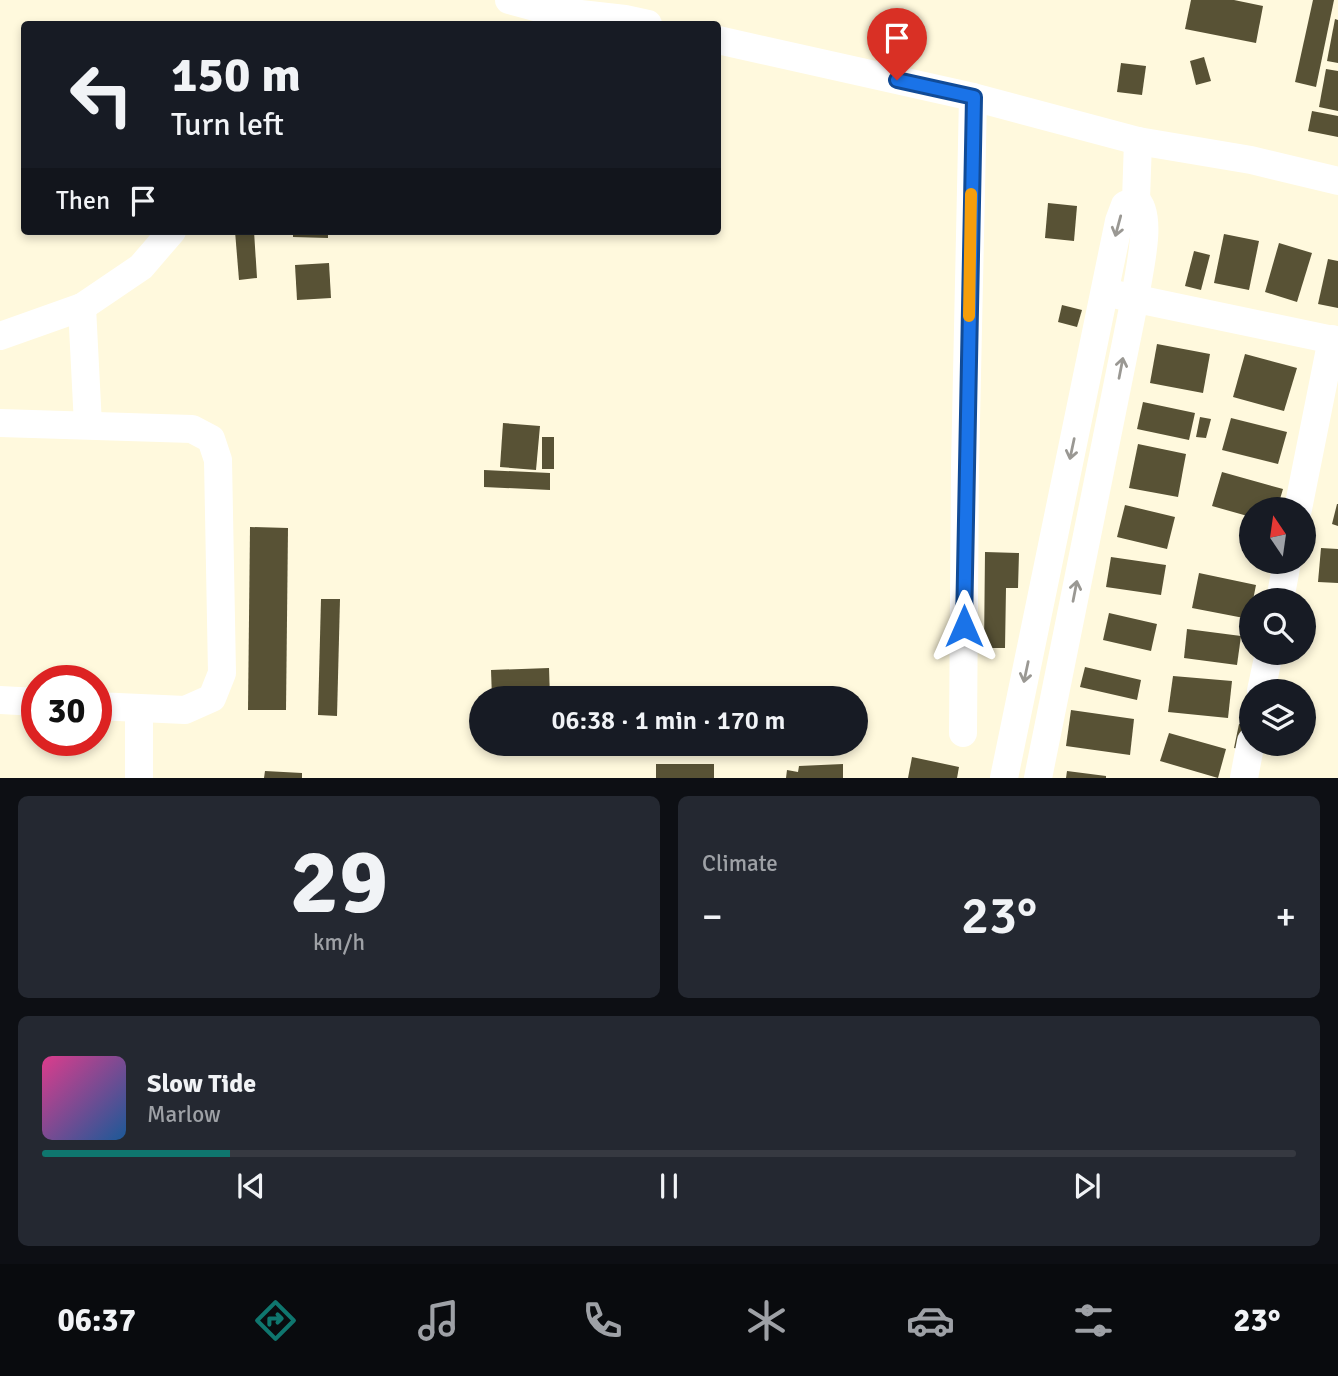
<!DOCTYPE html>
<meta charset="utf-8">
<style>
body{margin:0;font-family:Signika,sans-serif;background:#242831;color:#f1f3f6;height:100vh;display:flex;flex-direction:column;font-size:26px;white-space:nowrap}
*{box-sizing:border-box;margin:0}
p{font-size:23px;color:#9ea1a6}
.icon{flex:none;width:38px;height:38px;fill:none;stroke:currentColor;stroke-width:2;stroke-linecap:round;stroke-linejoin:round}
.map{position:relative;height:778px;overflow:hidden}
.details{display:flex;flex-direction:column;gap:18px;padding:18px;background:#0d0f14;flex:1}
.details>*{flex:none}
.top-card{position:absolute;left:21px;top:21px;width:700px;height:214px;border-radius:7px;box-shadow:0 4px 10px #0003;background:#171b24;color:#f1f3f6;overflow:hidden}
.needle{width:46px;rotate:347deg}
.buttons{position:absolute;left:1239px;top:497px;display:grid;gap:14px}
.buttons a{display:grid;place-items:center;width:77px;height:77px;border-radius:50%;background:#171b24;box-shadow:0 4px 10px #0003;font-size:35px}
.speed{position:absolute;left:21px;top:665px;display:flex;gap:14px;font-size:35px;font-weight:700;text-align:center}
.speed>*{display:grid;place-content:center;width:91px;height:91px;border-radius:50%;background:#171b24;box-shadow:0 4px 10px #0003;line-height:1}
.speed .limit{border:10px solid #d22;background:#fff;color:#111}
.pin{position:absolute;display:grid;place-items:center;width:60px;height:60px;color:#fff;margin:-72px -30px;border-radius:50% 50% 50% 0;rotate:-45deg;box-shadow:0 0 7px #0007}
.pin .icon{rotate:45deg}
.me{position:absolute;width:77px;margin:-38px;rotate:0deg;stroke-linejoin:round;filter:drop-shadow(0 0 5px #0008)}
.turn{display:flex;align-items:center;gap:24px;height:147px;padding:0 35px;font-size:32px}
.turn .icon{width:91px;height:91px;stroke-width:2.5}
.turn b{display:block;font-size:49px;line-height:60px}
.then{display:flex;align-items:center;height:66px;padding:0 35px;background:#0003;gap:14px;font-size:26px}
.big{font-size:52px;font-weight:600;line-height:1.1}
.details .tile{flex:1;display:flex;flex-direction:column;justify-content:center;gap:10px;min-width:0;padding:0 24px;border-radius:10px;background:#242831}
.details .dial{align-items:center;gap:0}
.dial b{font-size:91px;line-height:1}
.song{display:flex;align-items:center;gap:21px}
.cover{width:84px;height:84px;border-radius:10px;background:linear-gradient(135deg,hsl(330 70% 55%),hsl(210 70% 35%))}
.played{height:7px;border-radius:4px;background:linear-gradient(90deg,#0f766e 15%,#363941 15%)}
.keys{display:flex;justify-content:space-around;direction:ltr}
.heat{display:flex;justify-content:space-between;align-items:center;font-size:38px;direction:ltr}
.details .tiles{flex:1;display:grid;gap:18px;grid-template-columns:1fr 1fr}
.tile:last-child{grid-column:span 2}
.trip{position:absolute;left:469px;top:686px;width:399px;height:70px;border-radius:35px;background:#171b24;box-shadow:0 4px 10px #0003;font-weight:600;line-height:70px;text-align:center}
.tab-bar{display:flex;height:112px;justify-content:space-around;align-items:center;background:#090b0e;color:#9ea1a6}
.tab-bar .icon{width:49px;height:49px}
.tab-bar .on{color:#0f766e}
.tab-bar b{font-size:32px;color:#f1f3f6}
.map>svg:first-child{display:block}
</style>
<div class="map">
<svg width="1338" height="778" viewBox="0 0 1338 778">
<rect width="100%" height="100%" fill="#fff9dd"/>
<g fill="#585235">
<path d="M1191,0h43l29,6 -7,37 -71,-14z"/>
<path d="M1313,0h21l-18,87 -21,-5z"/>
<path d="M1335,19l3,1v43l-11,-2z"/>
<path d="M1204,57l7,24 -15,4 -6,-24z"/>
<path d="M1121,63l25,3 -4,29 -25,-3z"/>
<path d="M1326,69l12,2v40l-19,-4z"/>
<path d="M1312,111l26,5v21l-30,-6z"/>
<path d="M1048,203l29,3 -3,35 -29,-3z"/>
<path d="M235,231h19l3,47 -18,2z"/>
<path d="M293,231h35v7l-35,-1z"/>
<path d="M1224,234l35,7 -10,49 -35,-7z"/>
<path d="M1279,243l33,10 -15,49 -32,-10z"/>
<path d="M1194,251l16,4 -9,35 -16,-4z"/>
<path d="M1328,259l10,2v47l-20,-4z"/>
<path d="M329,263l2,35 -34,2 -2,-35z"/>
<path d="M1062,305l20,5 -5,17 -19,-5z"/>
<path d="M1157,344l53,10 -7,39 -53,-10z"/>
<path d="M1245,354l52,14 -13,43 -51,-14z"/>
<path d="M1143,402l52,11 -6,27 -52,-11z"/>
<path d="M1200,417l11,2 -5,19 -10,-1z"/>
<path d="M1231,418l56,14 -9,32 -56,-14z"/>
<path d="M503,423l37,3 -4,44 -36,-3z"/>
<rect x="542" y="437" width="12" height="32"/>
<path d="M1138,444l48,10 -8,43 -49,-9z"/>
<path d="M484,470l66,3v17l-66,-3z"/>
<path d="M1222,472l61,17 -6,20h-26v8l-39,-11z"/>
<path d="M1337,504h1v22l-6,-2z"/>
<path d="M1125,505l50,12 -8,32 -50,-12z"/>
<path d="M250,527l38,1 -2,182h-38z"/>
<path d="M1321,548l17,1v34l-20,-1z"/>
<path d="M985,552l34,1 -1,35h-12l-1,60h-21z"/>
<path d="M1111,557l55,8 -5,30 -55,-8z"/>
<path d="M1199,573l57,12 -3,15h-2l-2,19 -57,-11z"/>
<path d="M321,599h19l-3,117 -19,-1z"/>
<path d="M1109,613l48,11 -6,27 -48,-11z"/>
<path d="M1187,629l54,7 -4,29 -53,-7z"/>
<path d="M1085,667l56,13 -4,20 -57,-13z"/>
<path d="M549,668l1,30h-58l-1,-28z"/>
<path d="M1173,676l59,5 -4,37 -60,-6z"/>
<path d="M1071,710l63,9 -4,36 -64,-9z"/>
<path d="M1239,724l11,2 -5,24 -11,-2z"/>
<path d="M1169,733l57,16 -8,29 -58,-17z"/>
<path d="M912,757l47,10 -2,11h-49z"/>
<rect x="656" y="764" width="58" height="14"/>
<path d="M843,764v14h-57l1,-8 11,2 1,-6z"/>
<path d="M265,771l37,2v5h-38z"/>
<path d="M1067,771l39,5v2h-40z"/>
</g>
<g fill="none" stroke-linecap="round" stroke-linejoin="round">
<g stroke="#fff" stroke-width="28">
<path d="M509,0l37,10 79,9 23,5"/>
<path d="M718,40l255,57 165,44 113,19 87,21"/>
<path d="M1118,295l220,46"/>
<path d="M82,307l6,118"/>
<path d="M0,336l82,-29 59,-40 31,-36"/>
<path d="M0,423l192,6 19,10 7,21 4,213 -10,25 -27,12 -89,-4"/>
<path d="M1298,509l34,-170"/>
<path d="M1280,600l7,-38"/>
<path d="M1261,691l8,-38"/>
<path d="M0,700l37,2"/>
<path d="M139,709v69"/>
<path d="M963,733l2,-266 8,-370"/>
<path d="M1004,778l115,-557 6,-16 11,-5 2,-59"/>
<path d="M1038,778l97,-480c3,-24 19,-82 1,-98"/>
<path d="M1244,778l7,-37"/>
</g>
</g>
<defs><path id="oneway-shaft" d="M-6 0H5M1.5-3L5.5 0L1.5 3" fill="none" stroke-width="1.6" stroke-linecap="round" stroke-linejoin="round" transform="scale(1.75)"/></defs>
<g stroke="#9a9893">
<use href="#oneway-shaft" transform="translate(1118 226) rotate(105)"/>
<use href="#oneway-shaft" transform="translate(1121 368) rotate(-79)"/>
<use href="#oneway-shaft" transform="translate(1072 449) rotate(102)"/>
<use href="#oneway-shaft" transform="translate(1075 591) rotate(-79)"/>
<use href="#oneway-shaft" transform="translate(1026 672) rotate(102)"/>
</g>
<g fill="none" stroke-linecap="round" stroke-linejoin="round">
<g stroke="#114b97" stroke-width="18">
<path id="route" d="M897,80l77,17 -10,529"/>
</g>
<use href="#route" stroke="#1a73e8" stroke-width="12"/>
<path stroke="#f59e0b" stroke-width="12" d="M969,316l2,-122"/>
</g>
</svg>
<div class="buttons">
<a><svg class="needle" viewBox="-14 -14 28 28"><path d="M0-13l5 13h-10z" fill="#e53935"/><path d="M0 13l5-13h-10z" fill="#9ea1a6"/></svg></a>
<a><svg class="icon" aria-label="search" viewBox="0 0 24 24"><circle cx="10" cy="10" r="6"/><path d="M15 15l6 6"/></svg></a>
<a><svg class="icon" aria-label="layers" viewBox="0 0 24 24"><path d="M12 4l9 5-9 5-9-5zM3 14l9 5 9-5"/></svg></a>
</div>
<div class="speed"><div class="limit">30</div></div>
<div class="pin" style="left:897px;top:80px;background:#d93025"><svg class="icon" aria-label="arrive" viewBox="0 0 24 24"><path d="M6 21V4h12l-3 4 3 4H6"/></svg></div>
<svg class="me" style="left:964px;top:626px" viewBox="-20 -20 40 40"><path d="M0-17L14 15 0 8-14 15z" fill="#1a73e8" stroke="#fff" stroke-width="4"/></svg>
<div class="trip">06:38 · 1 min · 170 m</div>
<div class="top-card">
<div class="turn"><svg class="icon" aria-label="left" viewBox="0 0 24 24"><path d="M17 20v-9H6M10 6l-5 5 5 5"/></svg><div><b>150 m</b>Turn left</div></div>
<div class="then">Then<svg class="icon" aria-label="arrive" viewBox="0 0 24 24"><path d="M6 21V4h12l-3 4 3 4H6"/></svg></div>
</div>
</div>
<section class="details">
<div class="tiles">
<div class="tile dial"><b>29</b><p>km/h</p></div>
<div class="tile"><p>Climate</p>
<div class="heat"><a>−</a><b class="big">23°</b><a>+</a></div>
</div>
<div class="tile">
<div class="song"><i class="cover"></i><div><b>Slow Tide</b><p>Marlow</p></div></div>
<div class="played"></div>
<div class="keys"><svg class="icon" aria-label="previous" viewBox="0 0 24 24"><path d="M18 5L8 12l10 7zM5 5v14"/></svg><svg class="icon" aria-label="pause" viewBox="0 0 24 24"><path d="M8 5v14M16 5v14"/></svg><svg class="icon" aria-label="next" viewBox="0 0 24 24"><path d="M6 5l10 7-10 7zM19 5v14"/></svg></div>
</div>
</div>
</section>
<nav class="tab-bar">
<b>06:37</b>
<svg class="icon on" aria-label="directions" viewBox="0 0 24 24"><path d="M12 3l9 9-9 9-9-9zM9 14v-3h6M13 9l2 2-2 2"/></svg>
<svg class="icon" aria-label="music" viewBox="0 0 24 24"><path d="M9 18V5l10-2v13"/><circle cx="6" cy="18" r="3"/><circle cx="16" cy="16" r="3"/></svg>
<svg class="icon" aria-label="phone" viewBox="0 0 24 24"><path d="M5 4h4l2 5-3 2q2 4 5 5l2-3 5 2v4C11 20 4 13 5 4z"/></svg>
<svg class="icon" aria-label="climate" viewBox="0 0 24 24"><path d="M12 3v18M4 7l16 10M4 17L20 7"/></svg>
<svg class="icon" aria-label="car" viewBox="0 0 24 24"><path d="M5 17H2v-5l4-1 3-4h7l3 4 3 1v5h-3M9 17h6M6 11h13"/><circle cx="7" cy="17" r="2"/><circle cx="17" cy="17" r="2"/></svg>
<svg class="icon" aria-label="filters" viewBox="0 0 24 24"><path d="M4 7h16M4 17h16"/><circle cx="9" cy="7" r="2"/><circle cx="15" cy="17" r="2"/></svg>
<b>23°</b>
</nav>
